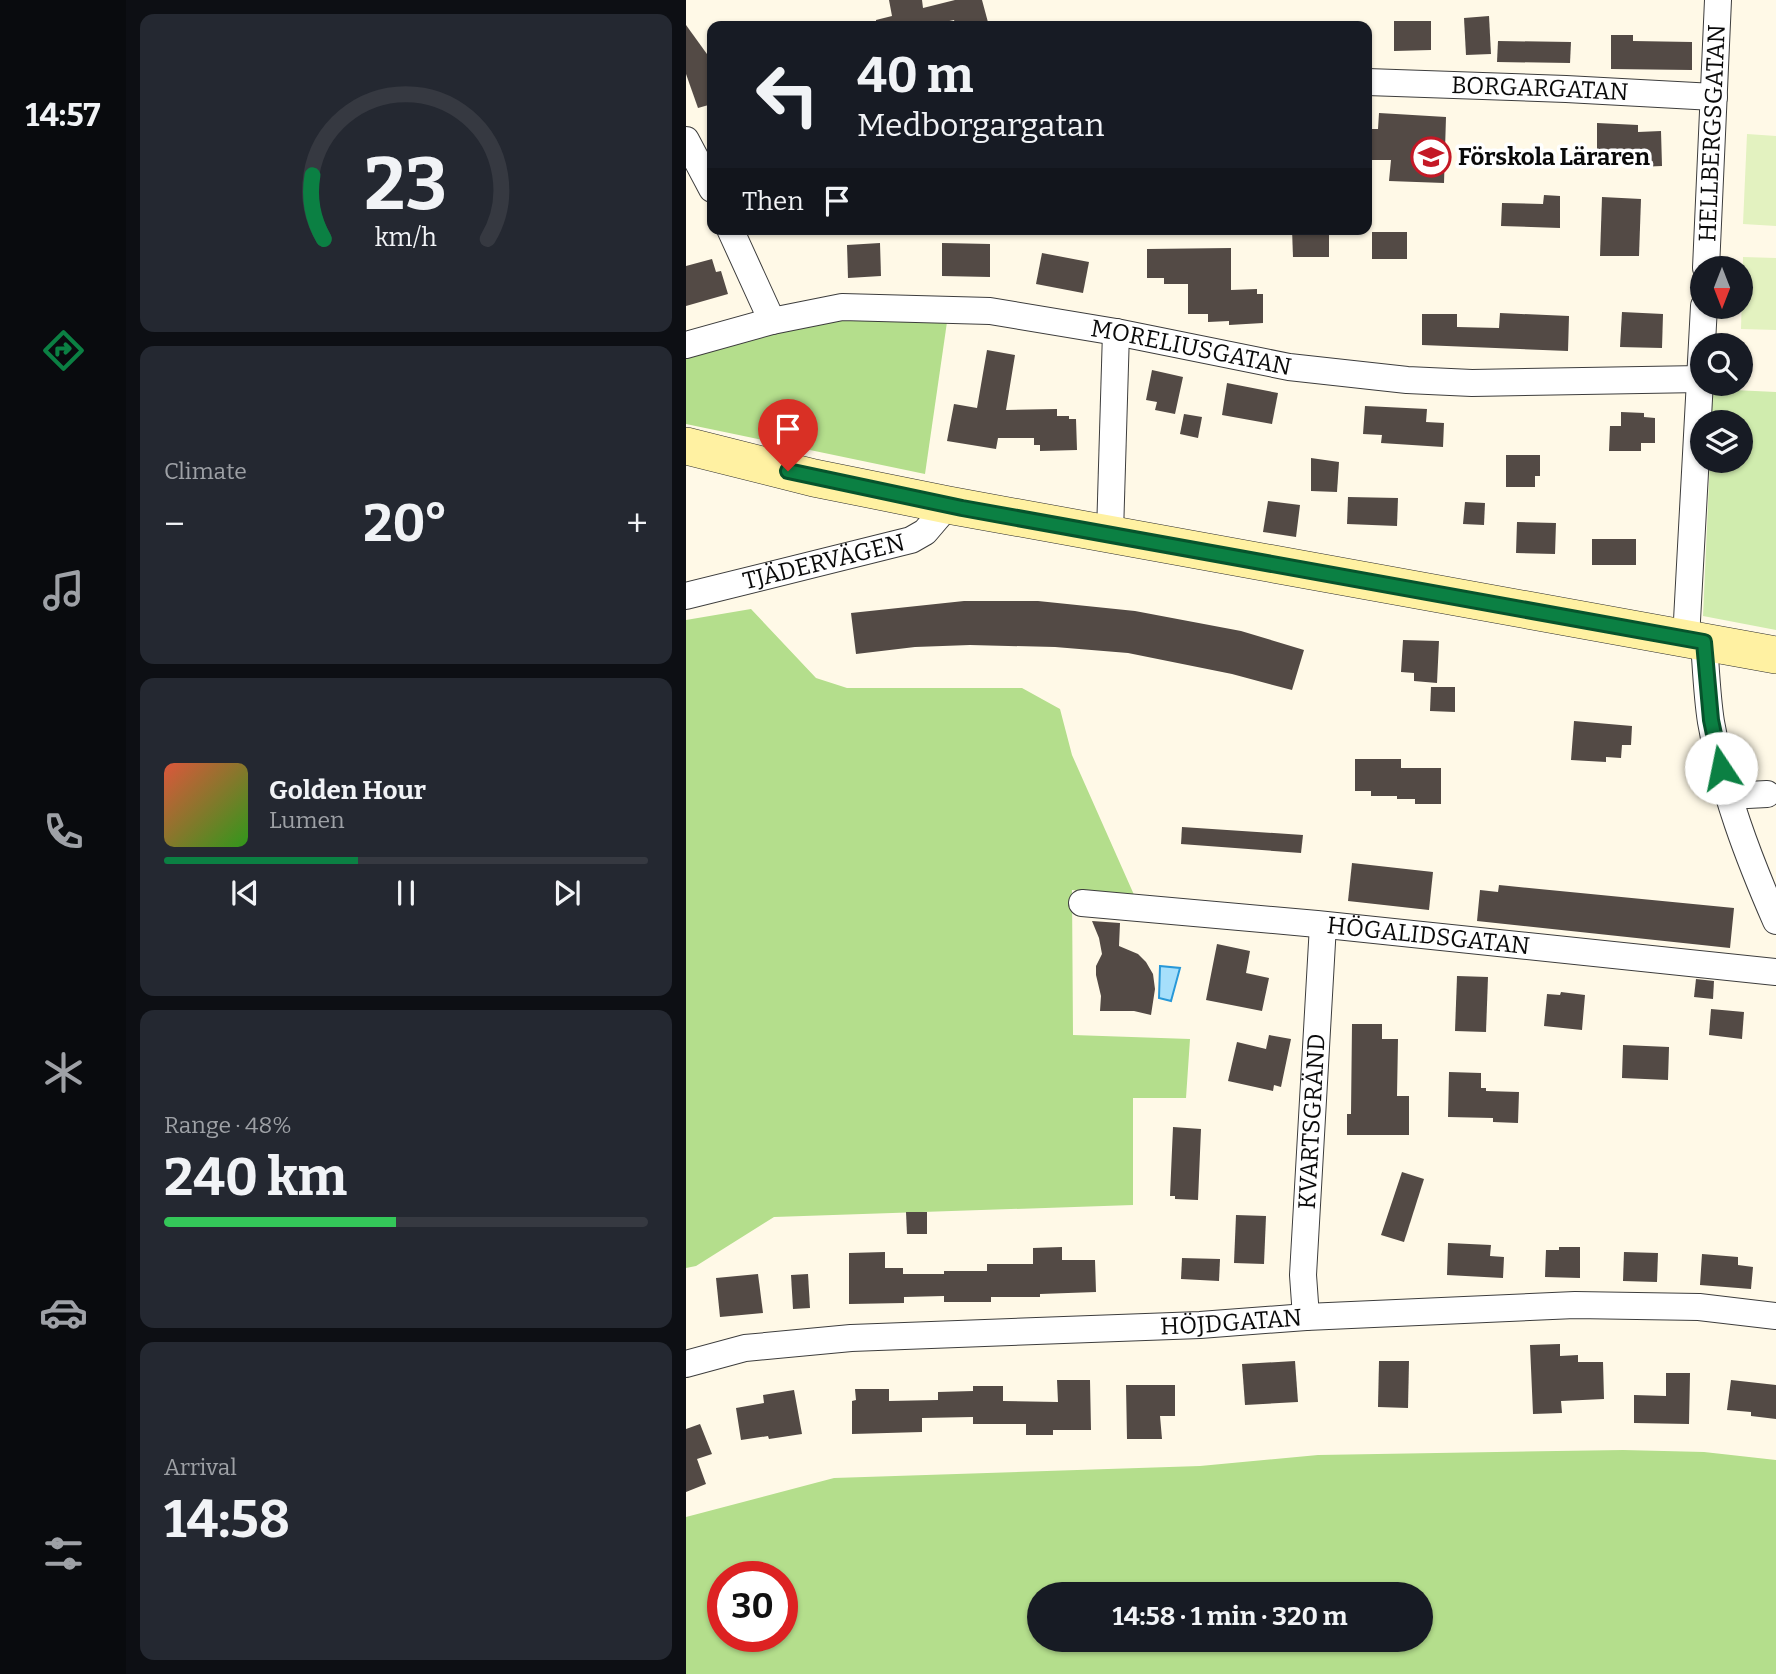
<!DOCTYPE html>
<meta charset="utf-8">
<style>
body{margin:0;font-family:Bitter,serif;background:#242831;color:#f1f3f6;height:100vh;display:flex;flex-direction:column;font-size:26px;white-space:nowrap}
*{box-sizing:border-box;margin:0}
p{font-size:23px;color:#9ea1a6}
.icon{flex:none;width:38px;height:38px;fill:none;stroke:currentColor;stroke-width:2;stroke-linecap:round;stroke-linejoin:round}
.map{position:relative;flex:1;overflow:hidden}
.sheet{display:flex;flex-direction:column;gap:14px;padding:14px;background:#0d0f14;width:560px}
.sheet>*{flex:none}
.top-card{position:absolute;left:21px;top:21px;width:665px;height:214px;border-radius:14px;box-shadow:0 2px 5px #0004;background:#171b24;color:#f1f3f6;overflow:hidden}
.needle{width:46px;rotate:180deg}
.fabs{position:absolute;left:1004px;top:256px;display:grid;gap:14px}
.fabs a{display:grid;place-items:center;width:63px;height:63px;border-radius:50%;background:#171b24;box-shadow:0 2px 5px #0004;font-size:35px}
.speed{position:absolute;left:21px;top:1561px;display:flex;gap:14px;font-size:35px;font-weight:700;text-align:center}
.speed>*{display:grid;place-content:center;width:91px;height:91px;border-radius:50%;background:#171b24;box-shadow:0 2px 5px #0004;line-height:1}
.speed .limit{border:10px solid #d22;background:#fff;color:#111}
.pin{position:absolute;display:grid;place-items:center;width:60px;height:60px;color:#fff;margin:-72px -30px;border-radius:50% 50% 50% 0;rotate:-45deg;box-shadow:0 0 7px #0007}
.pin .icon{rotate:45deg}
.me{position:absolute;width:77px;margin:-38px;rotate:349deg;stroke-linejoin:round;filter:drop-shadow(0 0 5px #0008)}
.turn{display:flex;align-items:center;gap:24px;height:147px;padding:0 35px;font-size:32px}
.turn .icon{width:91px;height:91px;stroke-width:2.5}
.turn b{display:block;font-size:49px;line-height:60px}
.then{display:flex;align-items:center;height:66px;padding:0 35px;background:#0003;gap:14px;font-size:26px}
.big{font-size:52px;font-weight:700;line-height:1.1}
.sheet .card{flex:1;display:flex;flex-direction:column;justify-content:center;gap:10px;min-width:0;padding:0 24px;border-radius:14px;background:#242831}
.sheet .dial{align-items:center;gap:0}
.dial svg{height:182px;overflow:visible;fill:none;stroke:#363941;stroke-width:7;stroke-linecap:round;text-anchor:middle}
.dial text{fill:#f1f3f6;stroke:none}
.song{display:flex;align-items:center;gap:21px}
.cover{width:84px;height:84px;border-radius:10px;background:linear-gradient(135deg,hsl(10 70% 55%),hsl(110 70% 35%))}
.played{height:7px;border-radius:4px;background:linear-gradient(90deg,#0b8043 40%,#363941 40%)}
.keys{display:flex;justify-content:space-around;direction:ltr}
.heat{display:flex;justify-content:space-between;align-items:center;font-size:38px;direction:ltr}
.charge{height:10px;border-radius:5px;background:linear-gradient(90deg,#34c759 48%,#363941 0)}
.trip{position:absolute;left:341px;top:1582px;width:406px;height:70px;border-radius:35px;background:#171b24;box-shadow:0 2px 5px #0004;font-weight:700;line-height:70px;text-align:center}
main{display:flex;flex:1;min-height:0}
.tab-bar{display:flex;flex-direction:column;width:126px;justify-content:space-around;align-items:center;background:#090b0e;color:#9ea1a6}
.tab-bar .icon{width:49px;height:49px}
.tab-bar .current{color:#0b8043}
.tab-bar b{font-size:32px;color:#f1f3f6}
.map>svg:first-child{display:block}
</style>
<main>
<nav class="tab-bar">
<b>14:57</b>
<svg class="icon current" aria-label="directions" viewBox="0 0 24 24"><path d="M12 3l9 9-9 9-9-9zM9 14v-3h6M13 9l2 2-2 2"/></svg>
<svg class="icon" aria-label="music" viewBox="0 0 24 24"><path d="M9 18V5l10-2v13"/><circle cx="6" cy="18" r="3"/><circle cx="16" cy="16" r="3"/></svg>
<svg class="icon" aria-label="phone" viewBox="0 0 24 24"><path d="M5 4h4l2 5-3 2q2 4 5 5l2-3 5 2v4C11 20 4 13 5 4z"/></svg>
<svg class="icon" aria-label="climate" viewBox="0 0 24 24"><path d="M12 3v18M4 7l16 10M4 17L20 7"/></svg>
<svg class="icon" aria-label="car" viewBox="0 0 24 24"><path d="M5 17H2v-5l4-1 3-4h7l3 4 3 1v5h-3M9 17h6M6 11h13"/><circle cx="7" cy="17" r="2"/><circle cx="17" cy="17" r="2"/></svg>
<svg class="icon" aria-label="filters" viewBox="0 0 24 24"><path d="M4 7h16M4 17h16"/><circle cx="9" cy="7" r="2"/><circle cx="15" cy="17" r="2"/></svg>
</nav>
<section class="sheet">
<div class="card dial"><svg viewBox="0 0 100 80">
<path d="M14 69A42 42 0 1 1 86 69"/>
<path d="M14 69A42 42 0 0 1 9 41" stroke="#0b8043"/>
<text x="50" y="56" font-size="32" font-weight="700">23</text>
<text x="50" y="72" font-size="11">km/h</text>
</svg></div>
<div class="card"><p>Climate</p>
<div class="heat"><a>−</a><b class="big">20°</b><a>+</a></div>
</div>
<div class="card">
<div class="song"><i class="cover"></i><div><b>Golden Hour</b><p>Lumen</p></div></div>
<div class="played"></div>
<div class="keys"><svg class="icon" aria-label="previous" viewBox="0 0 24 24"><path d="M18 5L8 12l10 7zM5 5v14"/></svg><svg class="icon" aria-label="pause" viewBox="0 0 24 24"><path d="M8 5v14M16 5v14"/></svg><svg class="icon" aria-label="next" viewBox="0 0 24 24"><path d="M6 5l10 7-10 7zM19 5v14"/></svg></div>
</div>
<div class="card"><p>Range · 48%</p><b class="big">240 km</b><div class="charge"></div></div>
<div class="card"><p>Arrival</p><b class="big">14:58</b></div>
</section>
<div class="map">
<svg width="1090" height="1674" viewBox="0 0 1090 1674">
<rect width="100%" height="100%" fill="#fff9e7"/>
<path fill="#d0ecae" d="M1027,389l63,3v238l-73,-14 7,-156h31v-38h-30z"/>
<g fill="#b4de8c" fill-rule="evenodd">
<path d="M160,320l101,2 -22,152 -239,-50v-67l102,-31z"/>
<path d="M65,609l65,69 31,10h175l38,21 12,46 63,142 -63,-7 1,145 117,4 -4,59h-53v107l-359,12 -78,49 -10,2v-648z"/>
<path d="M937,1450l81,2 72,8v214h-1090v-157l148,-39 366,-12 118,-11zM37,1577h59v59h-59zM354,1594h381v46h-381z"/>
</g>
<g fill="#e3f2c0">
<path d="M1061,134l29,2v90l-33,-2z"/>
<path d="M1057,257l33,1v72l-35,-1z"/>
</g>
<path fill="#a6dffb" stroke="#2898d8" stroke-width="2" d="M474,966l20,2 -9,33 -12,-3z"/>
<g fill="#534a45">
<path d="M203,0h33l1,8 32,-8h27l7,26h-33l-2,-6 -28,6h-50v-6l16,-4z"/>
<path d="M803,16l2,38 -25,1 -2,-37z"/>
<path d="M708,21h37v29l-37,1z"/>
<path d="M0,25l26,36v43l-14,4 -12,-34z"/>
<path d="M925,35h22v6l59,1v28l-81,-1z"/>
<path d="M812,41l73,1 -1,21 -73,-1z"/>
<path d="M693,113l67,4 -2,66 -55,-2 2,-21h-24v-28l1,-3h10z"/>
<path d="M911,123l41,2v7l23,-1 1,35 -24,1 -1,-13 -40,-1z"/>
<path d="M858,195l16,1v32l-59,-2 1,-23 41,1z"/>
<path d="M916,197l39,2 -2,57h-39z"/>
<path d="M606,229h37v28h-36z"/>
<rect x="686" y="232" width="35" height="27"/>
<path d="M194,243l1,33 -33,2 -1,-33z"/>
<path d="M256,243l48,1v33l-48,-1z"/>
<path d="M545,248v42l26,-1v5h6v29l-34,2v-4l-21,1v-8h-20v-30h-24v-6h-17v-29z"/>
<path d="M356,253l47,9 -6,31 -47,-9z"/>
<path d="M26,259l4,13 5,-1 7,23 -42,12v-40z"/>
<path d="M936,312l41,2 -1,34 -42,-1z"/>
<path d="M814,313l69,3 -1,35 -146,-6v-31h35v13l42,1z"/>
<path d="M301,350l28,5 -9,55 51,-1v7h12v3h7l1,31 -37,1v-6h-6v-7h-36l-2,11 -49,-8 7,-37 23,4z"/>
<path d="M466,370l31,7 -8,37 -20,-4 2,-8 -11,-2z"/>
<path d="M541,383l51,10 -6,31 -50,-9z"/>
<path d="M679,406l62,3 -1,13 18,1 -1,24 -62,-4 1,-8 -19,-1z"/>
<path d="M935,412l23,1v4l11,1v25h-14v8h-32l1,-25h11z"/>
<path d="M498,414l18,3 -4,21 -18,-4z"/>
<path d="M820,455h34v21h-5v11h-29z"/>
<path d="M625,458l28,4 -2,30 -26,-1z"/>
<path d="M662,497l50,1 -1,28 -50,-2z"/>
<path d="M582,501l32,4 -4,32 -33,-5z"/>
<path d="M779,502l20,1 -1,22 -21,-1z"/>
<path d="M831,522l39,1 -1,31 -39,-1z"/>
<rect x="906" y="539" width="44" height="26"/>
<path d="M278,601h74l97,10 106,20 63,19 -12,40 -60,-16 -104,-21 -73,-6 -85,-2 -55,2 -59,7 -5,-41z"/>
<path d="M717,640l36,1 -2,42 -23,-2v-8l-13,-1z"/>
<path d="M745,687h24v25l-25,-1z"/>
<path d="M888,721l58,5 -1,19h-9l-1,13 -15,-1v5l-35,-2z"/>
<path d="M669,759h46v9h40v36h-26v-5h-18v-3h-26v-5h-16z"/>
<path d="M496,827l121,8 -2,18 -120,-9z"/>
<path d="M666,863l81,9 -4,38 -81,-9z"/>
<path d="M813,885l235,23 -4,40 -253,-27 3,-31 18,2z"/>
<path d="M406,921l28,2 -1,23 19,8 8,8 7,12 2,15 -4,26 -17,-4h-34l1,-15 -5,-21v-9l6,-12 -3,-16z"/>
<path d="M531,944l33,7 -4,22 23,5 -7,33 -56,-11z"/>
<path d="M771,976l31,1 -2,55 -31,-1z"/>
<path d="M1010,979l18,2 -1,18 -19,-2z"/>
<path d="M875,992l24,3 -3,35 -38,-4 3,-32 13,1z"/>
<path d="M1025,1009l33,3 -2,27 -33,-4z"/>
<path d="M666,1024h30v15h16l-1,57h12v39h-62v-21h4z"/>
<path d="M583,1035l22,4 -10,48 -7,-2 -1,6 -45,-10 9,-39 29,7z"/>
<path d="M937,1045l46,2 -1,33 -46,-2z"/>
<path d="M763,1072l32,1v15h5v3l33,1 -1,31 -25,-1v-4l-45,-1z"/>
<path d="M487,1127l28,2 -3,71 -23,-1v-3h-5z"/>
<path d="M716,1172l22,7 -20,63 -23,-7z"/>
<path d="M220,1212h21v22h-20z"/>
<path d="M550,1215l30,1 -2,48 -30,-1z"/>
<path d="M762,1243l43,2 -1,11 14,1 -1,21 -56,-3z"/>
<path d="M376,1247v13h33l1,32 -56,2v3h-49v5h-47v-6l-40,1v6l-55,1v-51l36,-1v16h18v6h41v-3h43v-7h46v-16z"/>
<path d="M873,1247h21v31l-35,-1 1,-27h13z"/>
<path d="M938,1252l34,1 -1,29 -34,-1z"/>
<path d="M1016,1254l36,3v8l15,2 -2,22 -51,-4z"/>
<path d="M496,1258l38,1 -1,22 -38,-2z"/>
<path d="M72,1274l5,39 -43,4 -4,-39z"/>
<path d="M122,1274l2,34 -17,1 -2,-34z"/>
<path d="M874,1344v12l18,-1v7h25l1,37 -43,2 1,12 -29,1 -3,-69z"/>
<path d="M609,1361l3,41 -53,3 -3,-41z"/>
<path d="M693,1361h30l-1,47 -30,-1z"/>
<path d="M980,1373h24l-1,51 -55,-1v-28l32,1z"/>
<path d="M371,1380h33l1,50h-38v5h-27v-11h-53v-7l-51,1v14l-70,2v-33l4,-1 -1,-11h34v12l49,-1v-8l35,-1v-5h30v15l55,1z"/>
<path d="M1045,1380l45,5v34l-25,-3v-4l-24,-2z"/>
<path d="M440,1385h49v31h-15l2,23h-35z"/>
<path d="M108,1390l8,44 -33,5 -1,-3 -27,4 -5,-32 28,-5 -1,-8z"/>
<path d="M14,1424l12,30 -15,5 9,25 -20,8v-63z"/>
</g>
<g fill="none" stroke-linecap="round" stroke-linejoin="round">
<g stroke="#3d3d3d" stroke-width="28">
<g id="street">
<path id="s1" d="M681,82l199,7 148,8"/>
<path d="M0,140l26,49"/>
<path d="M44,229l42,92"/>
<path id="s2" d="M1020,268l12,-268"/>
<path id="s3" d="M0,345l86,-24 70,-14 148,4 126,21 173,35 118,13 65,3 229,-4"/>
<path d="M424,533l6,-201"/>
<path id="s4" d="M0,596l225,-56 14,-8 23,-27"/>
<path d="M1000,639l18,-333"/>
<path d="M1018,642c2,27 3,55 7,80 12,69 37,135 65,199"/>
<path d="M1042,796l39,-2"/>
<path id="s5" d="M396,903l235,21 459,48"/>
<path id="s6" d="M620,1317l-3,-42 20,-350"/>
<path id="s7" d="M0,1364l59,-16 106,-10 349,-13 106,-8 269,-12 124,2 77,9"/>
</g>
</g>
<g stroke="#2c2c2c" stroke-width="38">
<path id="secondary" d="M0,446l128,32 134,27 828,150"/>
</g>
<use href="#street" stroke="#fff" stroke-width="26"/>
<use href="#secondary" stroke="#fff1a2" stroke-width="37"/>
</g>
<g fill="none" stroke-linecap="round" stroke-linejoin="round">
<g stroke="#07532c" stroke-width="18">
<path id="route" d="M102,471l174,37 742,134 7,78 10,48"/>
</g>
<use href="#route" stroke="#0b8043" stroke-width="12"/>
</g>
<defs>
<g id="school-ring" transform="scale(2.0125)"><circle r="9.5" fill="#fff" stroke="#c41826" stroke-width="1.5"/><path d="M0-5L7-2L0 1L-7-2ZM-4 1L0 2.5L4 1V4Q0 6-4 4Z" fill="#c41826"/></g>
</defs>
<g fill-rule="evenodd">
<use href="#school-ring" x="745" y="157"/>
</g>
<g text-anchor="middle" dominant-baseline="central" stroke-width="7" stroke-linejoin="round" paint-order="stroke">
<g font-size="24" fill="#0a0a0a" stroke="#fff">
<text stroke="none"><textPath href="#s1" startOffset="173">BORGARGATAN</textPath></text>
<text stroke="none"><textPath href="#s2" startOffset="135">HELLBERGSGATAN</textPath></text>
<text stroke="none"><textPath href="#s3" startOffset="513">MORELIUSGATAN</textPath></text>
<text stroke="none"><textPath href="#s4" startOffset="142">TJÄDERVÄGEN</textPath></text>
<text stroke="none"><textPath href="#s5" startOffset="348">HÖGALIDSGATAN</textPath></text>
<text stroke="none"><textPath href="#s6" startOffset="196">KVARTSGRÄND</textPath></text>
<text stroke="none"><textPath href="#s7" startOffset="548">HÖJDGATAN</textPath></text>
</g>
<g font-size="24" font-weight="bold" fill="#0a0a0a" stroke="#fff" text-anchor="start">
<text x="772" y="157">Förskola Läraren</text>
</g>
</g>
</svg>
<div class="fabs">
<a><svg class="needle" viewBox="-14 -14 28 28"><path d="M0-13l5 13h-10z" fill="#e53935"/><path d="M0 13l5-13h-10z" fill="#9ea1a6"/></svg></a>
<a><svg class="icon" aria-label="search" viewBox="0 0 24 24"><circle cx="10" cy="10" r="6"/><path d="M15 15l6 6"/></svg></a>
<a><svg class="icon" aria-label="layers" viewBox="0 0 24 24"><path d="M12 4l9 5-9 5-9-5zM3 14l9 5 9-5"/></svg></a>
</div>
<div class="speed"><div class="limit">30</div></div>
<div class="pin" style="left:102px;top:471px;background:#d93025"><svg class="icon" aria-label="arrive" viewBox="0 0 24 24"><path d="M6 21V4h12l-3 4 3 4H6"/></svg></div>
<svg class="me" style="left:1035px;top:768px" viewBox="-20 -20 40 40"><circle r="19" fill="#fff"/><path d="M0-13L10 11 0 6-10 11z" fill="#0b8043"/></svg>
<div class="trip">14:58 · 1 min · 320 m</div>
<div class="top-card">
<div class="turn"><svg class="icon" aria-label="left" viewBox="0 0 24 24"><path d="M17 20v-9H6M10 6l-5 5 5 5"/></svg><div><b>40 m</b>Medborgargatan</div></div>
<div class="then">Then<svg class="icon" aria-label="arrive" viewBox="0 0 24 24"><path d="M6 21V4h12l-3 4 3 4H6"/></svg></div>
</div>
</div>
</main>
